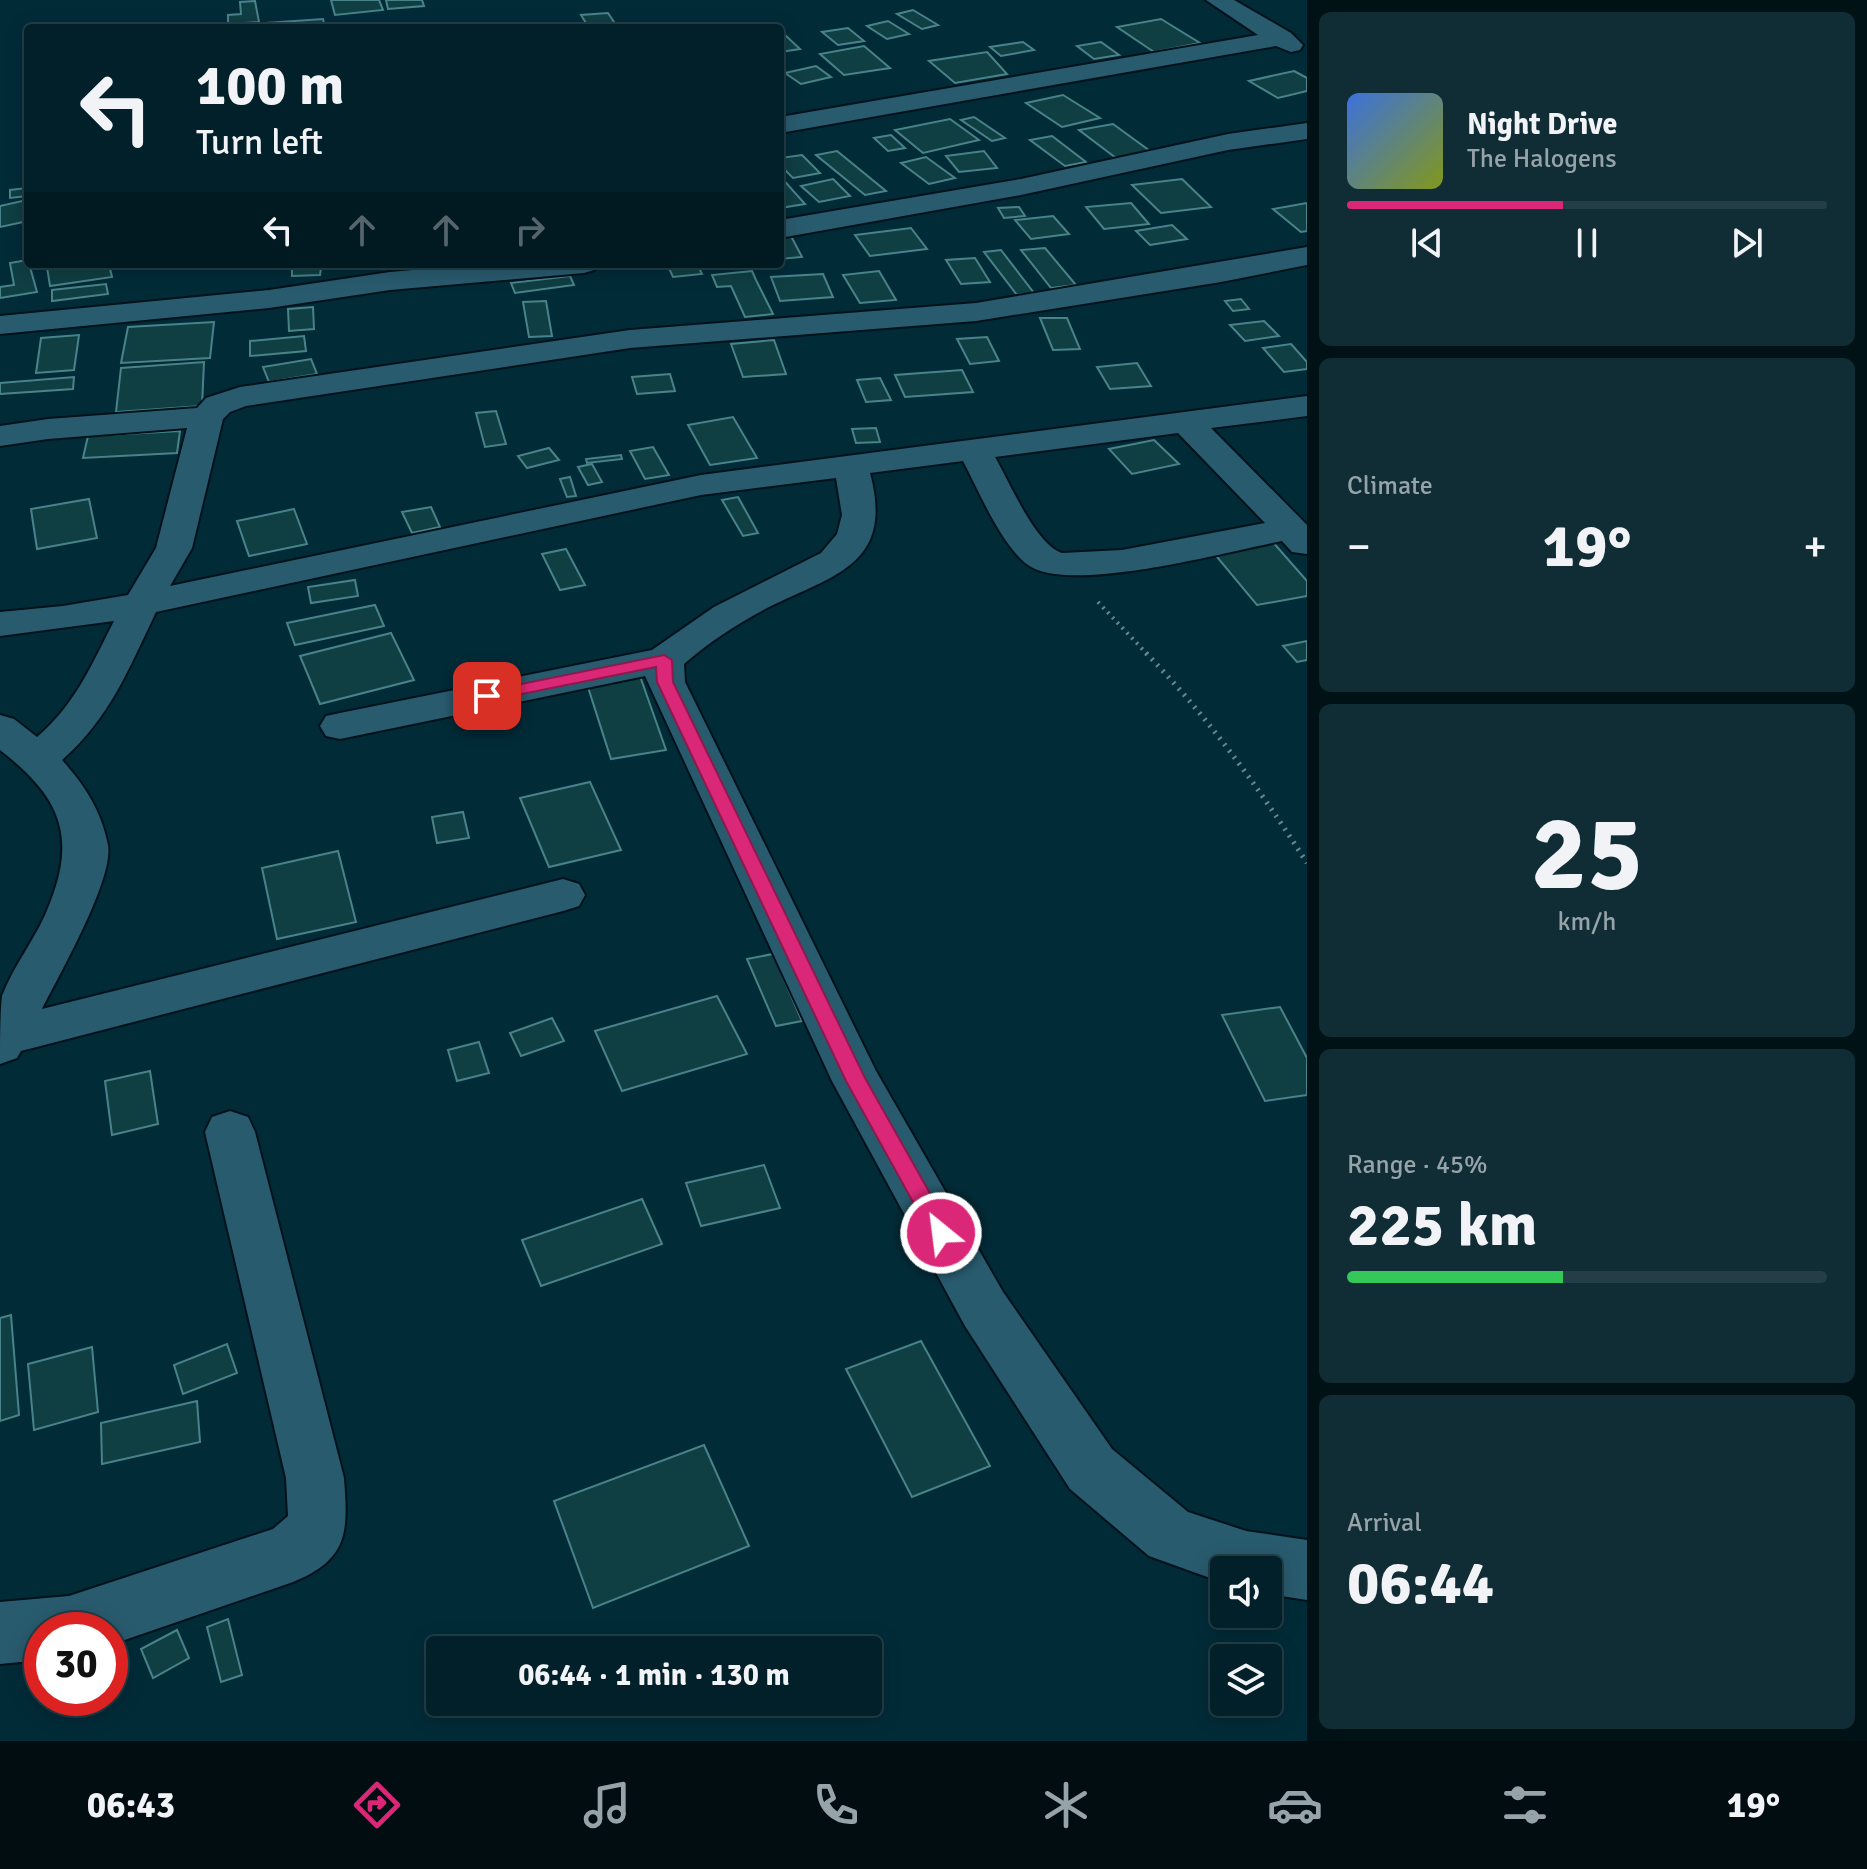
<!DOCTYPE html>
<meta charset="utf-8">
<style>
body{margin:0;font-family:Signika,sans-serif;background:#102d36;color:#f1f3f6;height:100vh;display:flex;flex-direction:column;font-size:30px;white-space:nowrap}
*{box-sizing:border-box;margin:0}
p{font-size:26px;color:#96a3a8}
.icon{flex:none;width:44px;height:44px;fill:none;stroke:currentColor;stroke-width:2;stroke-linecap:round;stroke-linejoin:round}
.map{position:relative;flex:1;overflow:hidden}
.side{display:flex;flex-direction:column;gap:12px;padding:12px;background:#011217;width:560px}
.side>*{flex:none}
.banner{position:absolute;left:24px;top:24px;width:760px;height:244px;border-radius:8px;box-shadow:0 4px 20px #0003,0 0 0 2px #233e47;background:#02202a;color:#f1f3f6;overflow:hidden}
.controls{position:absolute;left:1210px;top:1556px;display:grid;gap:16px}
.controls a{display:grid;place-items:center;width:72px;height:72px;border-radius:8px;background:#02202a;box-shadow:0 4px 20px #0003,0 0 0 2px #233e47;font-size:40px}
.speed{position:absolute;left:24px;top:1612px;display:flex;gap:16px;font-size:40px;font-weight:700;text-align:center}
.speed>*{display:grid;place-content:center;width:104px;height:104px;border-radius:50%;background:#02202a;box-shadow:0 4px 20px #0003,0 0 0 2px #233e47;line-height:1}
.speed .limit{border:12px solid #d22;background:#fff;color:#111}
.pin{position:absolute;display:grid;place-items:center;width:68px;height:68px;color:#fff;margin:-34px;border-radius:16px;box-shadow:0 4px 12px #0006}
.me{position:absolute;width:88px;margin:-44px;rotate:331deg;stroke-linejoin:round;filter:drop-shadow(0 0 6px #0008)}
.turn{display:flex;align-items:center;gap:28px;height:168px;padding:0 40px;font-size:36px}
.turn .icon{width:104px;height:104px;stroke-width:2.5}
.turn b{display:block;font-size:56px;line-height:68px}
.lanes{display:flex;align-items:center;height:76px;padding:0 40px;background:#0003;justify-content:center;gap:40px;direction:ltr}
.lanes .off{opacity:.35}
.big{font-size:60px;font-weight:700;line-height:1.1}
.side .tile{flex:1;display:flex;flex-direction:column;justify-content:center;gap:12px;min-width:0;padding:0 28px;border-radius:12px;background:#102d36}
.side .dial{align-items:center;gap:0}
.dial b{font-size:104px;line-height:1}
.song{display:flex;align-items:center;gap:24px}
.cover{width:96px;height:96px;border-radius:12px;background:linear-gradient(135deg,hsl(220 70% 55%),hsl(70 70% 35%))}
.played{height:8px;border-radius:4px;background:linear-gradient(90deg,#db2777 45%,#233e47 45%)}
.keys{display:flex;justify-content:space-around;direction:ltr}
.heat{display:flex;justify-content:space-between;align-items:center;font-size:44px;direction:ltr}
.charge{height:12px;border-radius:6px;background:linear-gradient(90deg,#34c759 45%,#233e47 0)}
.trip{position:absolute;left:426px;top:1636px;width:456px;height:80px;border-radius:8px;background:#02202a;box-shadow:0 4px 20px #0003,0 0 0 2px #233e47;font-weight:700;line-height:80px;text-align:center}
.tab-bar{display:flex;height:128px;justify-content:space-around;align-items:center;background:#010d11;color:#96a3a8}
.tab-bar .icon{width:56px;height:56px}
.tab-bar .active{color:#db2777}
.tab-bar b{font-size:36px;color:#f1f3f6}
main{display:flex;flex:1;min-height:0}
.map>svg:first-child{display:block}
</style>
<main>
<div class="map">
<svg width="1307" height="1741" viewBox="0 0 1307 1741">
<rect width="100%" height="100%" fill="#022b38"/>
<g fill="#0f3e43" stroke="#49838a" stroke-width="2">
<path d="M331,0h48l4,10 -48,5z"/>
<path d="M386,0h36l2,6 -36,3z"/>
<path d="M255,1l4,21 -31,2v-9l13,-1 -1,-12z"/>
<path d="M913,10l25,15 -16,4 -25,-15z"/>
<path d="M608,13l10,15h-29l-8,-13z"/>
<path d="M323,19l2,9h-58l-1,-5z"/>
<path d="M1161,19l39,24 -46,9 -37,-25z"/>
<path d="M888,21l21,13 -22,5 -20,-13z"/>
<path d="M848,28l16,13 -26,4 -16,-13z"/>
<path d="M784,34l16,15 -20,3v-17z"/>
<path d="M1023,42l11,8 -33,6 -11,-9z"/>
<path d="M1101,42l18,13 -25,4 -17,-13z"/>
<path d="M864,46l26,22 -46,7 -24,-21z"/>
<path d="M987,52l20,22 -52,9 -26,-22z"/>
<path d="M816,66l15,11 -30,7 -16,-11z"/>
<path d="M1294,71l13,7v13l-29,7 -29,-17z"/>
<path d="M1063,95l37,23 -38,9 -36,-24z"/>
<path d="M974,117l31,21 -13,3 -31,-21z"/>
<path d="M950,119l29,21 -56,13 -28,-23z"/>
<path d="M1113,124l37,27 -34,7 -37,-28z"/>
<path d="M891,135l14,13 -17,3 -14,-13z"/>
<path d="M1052,136l34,26 -21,4 -35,-26z"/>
<path d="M837,151l49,40 -21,4 -49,-40z"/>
<path d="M984,151l13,17 -38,4 -13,-16z"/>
<path d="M802,155l18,18 -27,5 -13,-13v-7z"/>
<path d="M926,157l29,21 -26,6 -28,-21z"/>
<path d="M780,176l25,28 -25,4z"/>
<path d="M833,179l17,17 -31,6 -18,-16z"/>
<path d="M1182,179l29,28 -50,6 -29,-28z"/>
<path d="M27,188v8l-17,2v-8z"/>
<path d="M22,201l6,8v12l-28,6v-21z"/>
<path d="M1131,203l18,21 -45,5 -18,-22z"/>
<path d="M1307,203v28l-6,1 -28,-23z"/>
<path d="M1019,207l6,9 -21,2 -6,-10z"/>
<path d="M1053,216l16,18 -38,5 -16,-19z"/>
<path d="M1172,225l15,14 -37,6 -14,-14z"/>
<path d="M911,228l16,21 -57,7 -15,-21z"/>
<path d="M791,236l11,21 -22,2v-22z"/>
<path d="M1045,248l31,37 -25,3 -30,-38z"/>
<path d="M1001,250l33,43 -17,2 -33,-43z"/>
<path d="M975,258l15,24 -29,2 -15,-24z"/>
<path d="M28,260l9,32 -37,6v-11l14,-2 -4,-22z"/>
<path d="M67,264h42l3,13 -62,9 -3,-19z"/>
<path d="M667,264h30l5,10 -29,3z"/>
<path d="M321,268l-1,7 -28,1v-7z"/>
<path d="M752,271l4,9 17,34 -28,3 -14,-31 -14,1 -5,-12z"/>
<path d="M879,271l17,29 -36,3 -17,-28z"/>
<path d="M823,274l10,23 -53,4 -9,-24z"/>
<path d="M570,276l4,9 -59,8 -4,-10z"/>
<path d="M106,284l2,10 -56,7v-11z"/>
<path d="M1241,299l8,10 -16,2 -8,-10z"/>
<path d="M546,301l6,35 -23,1 -6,-35z"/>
<path d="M313,307l1,22 -25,2 -1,-22z"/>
<path d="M1040,318h27l13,31 -27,1z"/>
<path d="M1264,321l15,15 -34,5 -15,-16z"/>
<path d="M214,322l-4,36 -89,5 7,-36z"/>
<path d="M79,335l-5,35 -38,3 5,-35z"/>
<path d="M304,336l2,15 -56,5v-15z"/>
<path d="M987,337l12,24 -29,3 -13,-25z"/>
<path d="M774,340l12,34 -43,3 -12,-33z"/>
<path d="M1291,344l16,18v7l-23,3 -21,-24z"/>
<path d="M311,359l6,15 -48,8 -6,-15z"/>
<path d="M204,362l-2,44 -86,6 5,-44z"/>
<path d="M1137,363l14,23 -41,3 -13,-22z"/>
<path d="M962,370l11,22 -68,5 -10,-22z"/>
<path d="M670,374l5,17 -38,3 -5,-17z"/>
<path d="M74,377l-1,12 -73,5v-11z"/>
<path d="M880,378l11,22 -25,2 -9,-22z"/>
<path d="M496,411l10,33 -21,3 -9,-34z"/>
<path d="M733,417l24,41 -47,7 -22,-40z"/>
<path d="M876,428l4,14 -24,1 -4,-14z"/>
<path d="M180,431l-3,22 -94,5 5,-22z"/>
<path d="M1154,440l25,24 -47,10 -23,-25z"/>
<path d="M653,447l16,28 -24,4 -15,-28z"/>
<path d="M549,448l10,12 -32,8 -9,-12z"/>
<path d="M621,455l1,4 -35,4 -1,-4z"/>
<path d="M592,464l10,18 -14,3 -10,-18z"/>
<path d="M570,477l6,19 -9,1 -7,-18z"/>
<path d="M738,497l20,36 -15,3 -21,-36z"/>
<path d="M89,499l8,39 -60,11 -6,-40z"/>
<path d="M431,507l9,20 -28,6 -10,-21z"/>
<path d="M294,509l13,35 -58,12 -12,-35z"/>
<path d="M1271,540l36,41v15l-50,9 -45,-54z"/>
<path d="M566,549l19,36 -25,5 -18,-36z"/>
<path d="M355,580l3,16 -47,7 -3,-16z"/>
<path d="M375,605l9,21 -89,19 -8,-22z"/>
<path d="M391,633l23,47 -94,24 -20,-48z"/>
<path d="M1307,641v19l-10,2 -14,-16z"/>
<path d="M640,676l26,74 -55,9 -24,-75z"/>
<path d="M590,782l31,68 -72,17 -29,-69z"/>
<path d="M463,812l6,26 -32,5 -5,-26z"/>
<path d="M338,851l18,71 -79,17 -15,-71z"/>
<path d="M773,954l29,67 -26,5 -29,-67z"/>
<path d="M717,996l30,58 -125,37 -27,-60z"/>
<path d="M1280,1007l27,51v37l-42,6 -43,-86z"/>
<path d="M552,1018l12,23 -43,15 -11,-23z"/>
<path d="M479,1042l10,31 -32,8 -9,-31z"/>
<path d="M150,1071l8,53 -46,11 -7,-54z"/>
<path d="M764,1165l16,43 -79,18 -15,-43z"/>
<path d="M642,1199l20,45 -121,42 -19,-46z"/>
<path d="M11,1315l8,100 -19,6v-103z"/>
<path d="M921,1341l69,125 -78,31 -66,-128z"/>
<path d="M227,1344l10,29 -54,21 -9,-29z"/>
<path d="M92,1347l6,65 -64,18 -6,-66z"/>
<path d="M197,1401l3,41 -98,22 -1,-41z"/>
<path d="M704,1445l45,101 -156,62 -39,-107z"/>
<path d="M228,1619l14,56 -21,7 -14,-55z"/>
<path d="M177,1630l12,28 -36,20 -12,-29z"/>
</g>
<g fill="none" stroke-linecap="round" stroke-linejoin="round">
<g stroke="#00121b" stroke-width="4">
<g id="minor">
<path d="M1206,0h28l57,33 12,12 -3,5 -9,2 -15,-6 -496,87v-16l478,-82z"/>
<path d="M1307,123v16l-79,11 -207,45 -241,43v-18l241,-41 207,-45z"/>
<path d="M1307,247v18l-86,17 -245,39 -346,27 -384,58 -16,6 -7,7 -31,129 -22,38 531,-111 606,-79v20l-96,12 96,97v29l-15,-2 -10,-11c-51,10 -213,54 -254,24 -27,-20 -49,-74 -65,-104l-93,12c24,90 -33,101 -99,133 -31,16 -61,35 -87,58l1,18 191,389 127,221 109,157 76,63 58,19 61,9v60l-39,-6v-24h-44v13l-75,-27 -79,-67 -105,-163 -133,-245 -187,-405 -305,63 -14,-3 -6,-10 6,-10 14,-3 312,-63 62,-43 107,-54 16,-19 5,-19 -6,-37 -135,17 -545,117c-27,56 -46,106 -94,148 23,26 39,50 46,85 6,34 -49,130 -66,164l521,-130 16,5 6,11 -6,11 -16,5 -542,140 -4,7 -17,6c0,-20 0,-50 2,-68 12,-32 36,-60 48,-93 28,-70 7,-109 -50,-153v-35l14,4 23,18c38,-32 55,-73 77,-116l-114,15v-24l63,-6 65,-11 28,-47 31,-120 -139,11 -48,7v-20l48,-7 149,-11 9,-10 34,-11 390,-57 346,-27zM1178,433l87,90 -143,27 -60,3c-27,-9 -53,-72 -67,-96z"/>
<path d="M482,264h117l-5,6 -10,3 -194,17 -121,18 -269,26v-18l269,-26 121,-18z"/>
<path d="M230,1111l18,6 7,15 89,346c4,54 5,81 -51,104l-183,63v-15h-68v30l-42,4v-62l69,-6 204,-67 15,-13 -2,-38 -81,-346 7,-15z"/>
</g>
</g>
<path stroke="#648793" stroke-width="4" stroke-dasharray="2 5" stroke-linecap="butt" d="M1098,602l50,53"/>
<path stroke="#648793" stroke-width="5" stroke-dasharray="2 6" stroke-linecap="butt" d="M1146,653c62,64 113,135 161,210"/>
<use href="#minor" fill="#295b6e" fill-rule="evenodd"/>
</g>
<path fill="#db2777" stroke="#8e194d" stroke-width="2" d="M664,655l8,5 1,22 192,396 84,149 3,6 -3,7 -8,3 -7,-3 -88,-159 -189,-399 -1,-15 -169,34 -8,-5 8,-5z"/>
</svg>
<div class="controls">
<a><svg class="icon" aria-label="sound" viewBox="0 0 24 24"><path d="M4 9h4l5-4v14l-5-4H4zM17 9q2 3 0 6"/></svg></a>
<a><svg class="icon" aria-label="layers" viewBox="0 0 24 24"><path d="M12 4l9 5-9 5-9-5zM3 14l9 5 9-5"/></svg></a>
</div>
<div class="speed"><div class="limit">30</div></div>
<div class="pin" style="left:487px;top:696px;background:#d93025"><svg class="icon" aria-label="arrive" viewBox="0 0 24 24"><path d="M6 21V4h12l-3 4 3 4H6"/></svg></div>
<svg class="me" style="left:941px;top:1233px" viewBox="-20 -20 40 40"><circle r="17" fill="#db2777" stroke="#fff" stroke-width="3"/><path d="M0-11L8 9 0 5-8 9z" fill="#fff"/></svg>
<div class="trip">06:44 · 1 min · 130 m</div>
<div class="banner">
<div class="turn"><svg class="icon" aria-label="left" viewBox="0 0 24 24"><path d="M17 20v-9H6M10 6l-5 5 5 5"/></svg><div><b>100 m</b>Turn left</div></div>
<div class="lanes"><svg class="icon" aria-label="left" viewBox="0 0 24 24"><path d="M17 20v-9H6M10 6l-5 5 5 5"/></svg><svg class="icon off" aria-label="ahead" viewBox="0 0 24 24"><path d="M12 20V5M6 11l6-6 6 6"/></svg><svg class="icon off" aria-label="ahead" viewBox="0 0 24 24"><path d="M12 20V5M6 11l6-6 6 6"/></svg><svg class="icon off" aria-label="right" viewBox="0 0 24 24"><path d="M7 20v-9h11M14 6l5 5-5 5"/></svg></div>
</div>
</div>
<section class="side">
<div class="tile">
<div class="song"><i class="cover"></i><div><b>Night Drive</b><p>The Halogens</p></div></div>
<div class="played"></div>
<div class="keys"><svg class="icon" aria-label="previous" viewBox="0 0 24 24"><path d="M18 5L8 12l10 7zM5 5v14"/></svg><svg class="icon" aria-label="pause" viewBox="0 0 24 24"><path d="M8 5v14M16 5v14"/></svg><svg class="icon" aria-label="next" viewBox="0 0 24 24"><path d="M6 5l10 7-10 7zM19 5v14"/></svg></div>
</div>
<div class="tile"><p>Climate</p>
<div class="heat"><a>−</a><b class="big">19°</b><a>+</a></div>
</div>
<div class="tile dial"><b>25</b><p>km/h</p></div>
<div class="tile"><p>Range · 45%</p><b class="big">225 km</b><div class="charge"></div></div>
<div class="tile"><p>Arrival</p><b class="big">06:44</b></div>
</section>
</main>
<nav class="tab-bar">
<b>06:43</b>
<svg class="icon active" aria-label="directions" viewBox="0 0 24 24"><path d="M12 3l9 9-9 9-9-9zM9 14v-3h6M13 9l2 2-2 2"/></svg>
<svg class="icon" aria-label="music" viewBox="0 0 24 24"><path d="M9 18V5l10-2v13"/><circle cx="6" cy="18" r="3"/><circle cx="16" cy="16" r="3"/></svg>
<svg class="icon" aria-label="phone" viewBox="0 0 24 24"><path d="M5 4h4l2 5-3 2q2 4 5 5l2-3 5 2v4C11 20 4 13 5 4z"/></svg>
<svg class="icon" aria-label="climate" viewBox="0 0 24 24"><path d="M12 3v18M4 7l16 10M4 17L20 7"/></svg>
<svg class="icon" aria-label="car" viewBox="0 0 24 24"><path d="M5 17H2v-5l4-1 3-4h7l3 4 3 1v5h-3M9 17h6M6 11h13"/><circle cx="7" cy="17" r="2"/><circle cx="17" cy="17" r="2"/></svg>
<svg class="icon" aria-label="filters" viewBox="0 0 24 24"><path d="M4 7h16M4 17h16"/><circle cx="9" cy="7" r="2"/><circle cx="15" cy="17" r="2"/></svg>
<b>19°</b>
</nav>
